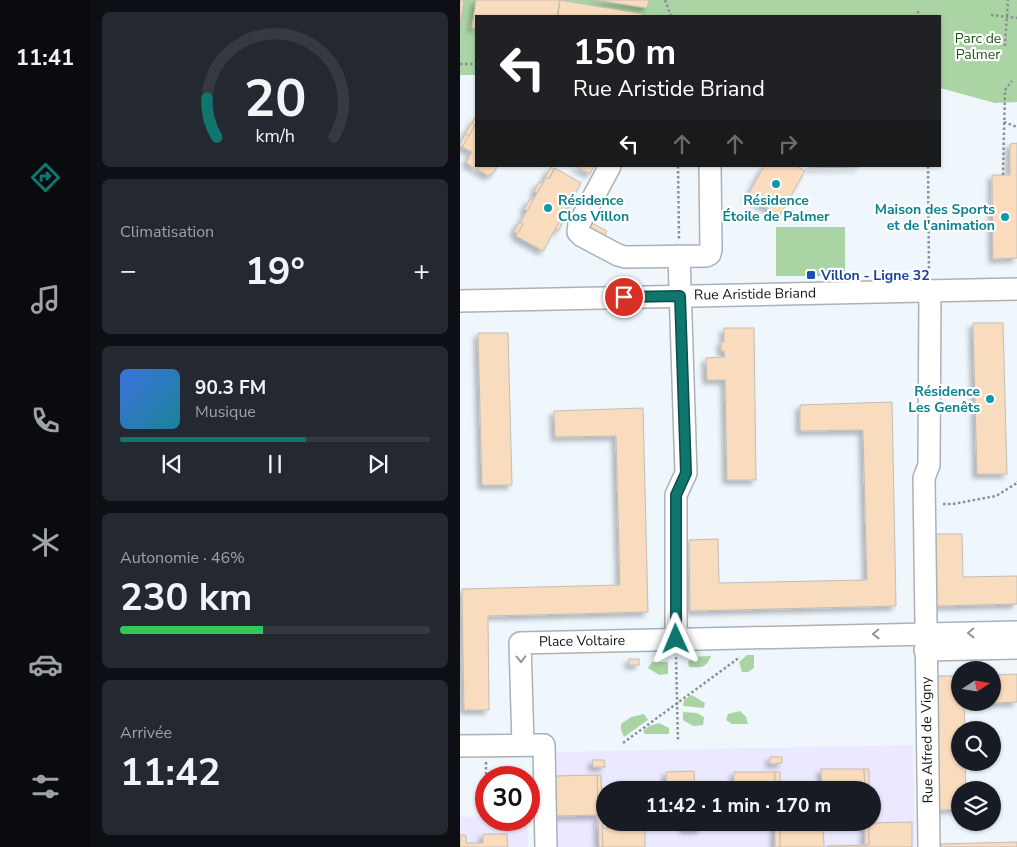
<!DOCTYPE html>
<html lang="fr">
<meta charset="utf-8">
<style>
body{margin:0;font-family:"Nunito Sans",sans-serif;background:#242831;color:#f1f3f6;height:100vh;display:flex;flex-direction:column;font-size:19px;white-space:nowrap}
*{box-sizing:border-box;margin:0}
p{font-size:16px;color:#9ea1a6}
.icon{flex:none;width:28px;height:28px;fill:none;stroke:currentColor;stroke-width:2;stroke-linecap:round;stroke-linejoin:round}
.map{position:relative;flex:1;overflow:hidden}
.panel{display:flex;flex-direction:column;gap:12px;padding:12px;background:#0d0f14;width:370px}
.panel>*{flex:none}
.top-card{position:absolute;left:15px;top:15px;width:466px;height:152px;border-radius:0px;box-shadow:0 1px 4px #0004;background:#202124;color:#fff;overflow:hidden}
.needle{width:32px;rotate:78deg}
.tools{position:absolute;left:491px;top:661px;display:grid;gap:10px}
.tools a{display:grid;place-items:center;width:50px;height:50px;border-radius:50%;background:#171b24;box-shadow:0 1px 4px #0004;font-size:25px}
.speed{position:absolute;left:15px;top:766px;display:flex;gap:10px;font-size:25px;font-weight:700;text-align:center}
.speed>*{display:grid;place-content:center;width:65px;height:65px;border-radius:50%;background:#171b24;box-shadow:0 1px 4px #0004;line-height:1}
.speed .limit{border:8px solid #d22;background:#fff;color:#111}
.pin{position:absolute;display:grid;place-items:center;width:42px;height:42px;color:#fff;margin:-21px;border:2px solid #fff;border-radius:50%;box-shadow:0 1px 5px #0007}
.me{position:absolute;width:55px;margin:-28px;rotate:359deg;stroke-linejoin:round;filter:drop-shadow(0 0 4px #0008)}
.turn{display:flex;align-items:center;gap:18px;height:105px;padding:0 15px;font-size:22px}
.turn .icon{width:65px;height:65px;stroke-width:2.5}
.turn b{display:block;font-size:35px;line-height:42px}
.lanes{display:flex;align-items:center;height:48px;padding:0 15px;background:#0003;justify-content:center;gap:25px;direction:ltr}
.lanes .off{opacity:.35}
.big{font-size:38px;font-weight:700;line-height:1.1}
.panel .card{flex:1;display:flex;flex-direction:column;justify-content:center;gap:8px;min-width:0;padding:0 18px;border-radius:8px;background:#242831}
.panel .dial{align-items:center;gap:0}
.dial svg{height:130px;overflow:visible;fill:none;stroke:#363941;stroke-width:7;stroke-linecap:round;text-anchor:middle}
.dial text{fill:#f1f3f6;stroke:none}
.song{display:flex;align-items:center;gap:15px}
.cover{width:60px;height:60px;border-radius:8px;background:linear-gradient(135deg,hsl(220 70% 55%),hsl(190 70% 35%))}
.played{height:5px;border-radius:2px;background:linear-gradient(90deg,#0f766e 60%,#363941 60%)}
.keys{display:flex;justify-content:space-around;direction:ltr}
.heat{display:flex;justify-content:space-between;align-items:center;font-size:28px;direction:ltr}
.charge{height:8px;border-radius:4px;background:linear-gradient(90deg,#34c759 46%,#363941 0)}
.trip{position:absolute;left:136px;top:781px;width:285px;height:50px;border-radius:25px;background:#171b24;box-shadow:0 1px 4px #0004;font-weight:700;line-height:50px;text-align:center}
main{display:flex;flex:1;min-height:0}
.menu{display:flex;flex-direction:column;width:90px;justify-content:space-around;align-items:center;background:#090b0e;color:#9ea1a6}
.menu .icon{width:35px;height:35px}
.menu .selected{color:#0f766e}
.menu b{font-size:22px;color:#f1f3f6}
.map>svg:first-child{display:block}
</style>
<main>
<nav class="menu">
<b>11:41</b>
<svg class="icon selected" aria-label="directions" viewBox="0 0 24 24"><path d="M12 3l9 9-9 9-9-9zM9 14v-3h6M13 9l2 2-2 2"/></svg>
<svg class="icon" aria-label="music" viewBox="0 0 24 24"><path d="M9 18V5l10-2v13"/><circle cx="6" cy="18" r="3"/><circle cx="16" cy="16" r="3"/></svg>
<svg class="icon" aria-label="phone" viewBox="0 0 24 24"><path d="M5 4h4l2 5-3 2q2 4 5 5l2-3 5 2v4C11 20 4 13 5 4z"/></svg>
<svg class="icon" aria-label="climate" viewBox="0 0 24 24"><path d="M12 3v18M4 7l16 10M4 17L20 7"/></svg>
<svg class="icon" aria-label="car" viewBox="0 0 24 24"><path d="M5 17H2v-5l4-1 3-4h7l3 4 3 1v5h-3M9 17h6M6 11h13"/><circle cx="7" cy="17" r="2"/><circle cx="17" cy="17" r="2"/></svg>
<svg class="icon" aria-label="filters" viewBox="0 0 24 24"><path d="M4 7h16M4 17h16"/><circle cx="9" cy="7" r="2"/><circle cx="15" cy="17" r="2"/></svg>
</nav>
<section class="panel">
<div class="card dial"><svg viewBox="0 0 100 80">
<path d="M14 69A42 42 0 1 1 86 69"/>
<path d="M14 69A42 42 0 0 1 8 45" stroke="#0f766e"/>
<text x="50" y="56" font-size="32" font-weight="700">20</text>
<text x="50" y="72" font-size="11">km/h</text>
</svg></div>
<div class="card"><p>Climatisation</p>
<div class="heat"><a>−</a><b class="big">19°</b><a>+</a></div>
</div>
<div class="card">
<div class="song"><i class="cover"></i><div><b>90.3 FM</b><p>Musique</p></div></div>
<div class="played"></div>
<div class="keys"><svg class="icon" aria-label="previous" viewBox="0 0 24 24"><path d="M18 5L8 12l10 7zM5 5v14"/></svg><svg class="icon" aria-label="pause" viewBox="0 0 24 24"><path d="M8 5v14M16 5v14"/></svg><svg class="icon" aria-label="next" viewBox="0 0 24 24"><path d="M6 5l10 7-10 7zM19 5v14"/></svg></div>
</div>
<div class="card"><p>Autonomie · 46%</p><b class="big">230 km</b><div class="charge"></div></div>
<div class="card"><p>Arrivée</p><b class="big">11:42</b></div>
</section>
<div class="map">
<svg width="557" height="847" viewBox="0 0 557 847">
<defs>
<filter id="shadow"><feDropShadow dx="-4" dy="4" stdDeviation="2.5" flood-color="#0004"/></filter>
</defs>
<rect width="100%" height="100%" fill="#eff7fd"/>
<g fill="#ebe9ff" fill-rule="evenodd">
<path d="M453,745l2,102h-361l-1,-95zM145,790h267v32h-267z"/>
<path d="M26,816v4h41l1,27h-68v-30z"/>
</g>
<g fill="#abd4a5">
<path d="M0,0h557v102l-22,1 -55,-15v-72h-464v59h-16z"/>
<rect x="316" y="227" width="69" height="49"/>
<path d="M287,655h7v13l-6,4h-6l-3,-10z"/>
<path d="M251,656c-5,12 -10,12 -22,11l-1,-5 4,-5z"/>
<path d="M192,662h16v12l-9,1 -11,-7z"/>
<path d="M232,695l13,8 -1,5 -21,-2 1,-6z"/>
<path d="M280,711l6,6 2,7h-16l-6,-4 2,-6z"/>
<path d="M223,712l14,1 7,4 -1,8 -10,1 -10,-6z"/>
<path d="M184,714l4,6 -24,17 -3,-7v-6l10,-7z"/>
<path d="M199,723l10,5v6h-24l-2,-3 6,-5z"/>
</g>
<g fill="#f9dbbd" stroke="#c4bdb7" filter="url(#shadow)">
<path d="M0,0h4l-4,27z"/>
<path d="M16,0h84l-3,16h-81v12h-4z"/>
<path d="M100,0l82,14v2h-84z"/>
<path d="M135,0h54l-2,8z"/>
<path d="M16,115v51h20l1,1 -4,7 -2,-1 -2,3 -23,-13 6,-11 -10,-5 13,-22 -3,-2z"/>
<path d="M12,123l3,2 -6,11 -4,-2z"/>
<path d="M5,134l4,2 -7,11 -2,-1v-2z"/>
<path d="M557,143v115l-24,1 -1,-84h18v-31z"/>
<path d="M115,166h19l-4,8z"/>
<path d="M304,166h33l8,5 -25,44 -33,-18z"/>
<path d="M349,166h51v1l-51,1z"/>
<path d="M91,167l3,2 -5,10 -4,-2z"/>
<path d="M95,168l26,15 -38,68 -27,-15 7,-12 -3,-1 26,-46 3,2z"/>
<path d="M79,182l4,1 -6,10 -3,-1z"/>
<path d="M114,196l3,1 -6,10 -3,-1z"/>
<path d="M70,199l3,2 -6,10 -3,-2z"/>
<path d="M101,219l3,1 -6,11 -3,-2z"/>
<path d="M128,221l19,10 -5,8 -19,-10z"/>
<path d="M59,222l4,2 -6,10 -3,-2z"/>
<path d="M513,323h30l4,151h-30z"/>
<path d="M264,328h30l2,152h-29l-2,-100h-18l-1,-22 19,-1 -1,-6h-3v-9h3z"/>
<path d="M18,333h30l4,152h-30z"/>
<path d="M432,402l4,204 -206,5 -1,-71 29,-1 1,44 148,-3 -4,-150 -63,1v-26z"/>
<path d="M183,408l5,204 -160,4 1,94h-25l-2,-121 158,-4 -4,-149 -61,1 -1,-26z"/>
<path d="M475,534h27l1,43 54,-1v28l-81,2z"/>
<rect x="169" y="659" width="10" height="6"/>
<path d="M557,674v28l-53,2 1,26h-5v32h5l1,28h-6v19l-22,1 -3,-131h3v-3h22v26h32v-27z"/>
<path d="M310,757h12v6l-12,1z"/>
<path d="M132,760h12l1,7h-12z"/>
<path d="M361,769h43l1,21h-43z"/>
<path d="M404,769h5v21h-4z"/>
<path d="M234,771l1,19h-28l-1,-18z"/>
<rect x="274" y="772" width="41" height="18"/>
<rect x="315" y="772" width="5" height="18"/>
<path d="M137,775h4l2,72h-4z"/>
<path d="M137,775l1,40 -42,1 -1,-40z"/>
<rect x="224" y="822" width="17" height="7"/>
<rect x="315" y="822" width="5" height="25"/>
<rect x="405" y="822" width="4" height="23"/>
<path d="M452,822v25h-85v-1l42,-1v-22z"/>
<path d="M320,824h43l1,23h-44z"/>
<path d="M142,828h43v19h-42z"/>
<path d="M23,834h24l1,13h-48v-12h6v8h17z"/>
<path d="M557,842v5h-76v-3z"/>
</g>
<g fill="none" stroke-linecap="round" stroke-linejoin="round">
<g stroke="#abb1b7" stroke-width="24">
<g id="minor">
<path d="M150,166l-31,58 -1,8 4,4 36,19 7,2 81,-1 4,-2 1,-5 -1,-83"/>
<path d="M0,301l557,-12"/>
<path d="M216,639v-144l10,-22 -7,-217"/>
<path d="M465,650l92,-2"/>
<path d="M63,745l-3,-102 497,-11"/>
<path d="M0,746l84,-1 2,102"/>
<path d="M469,847l-5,-369 5,-13 1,-174"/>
</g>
</g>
<g stroke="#8a9094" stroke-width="2.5" stroke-dasharray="2.5 2.5" stroke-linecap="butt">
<path d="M205,0l6,16"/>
<path d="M458,11v5"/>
<path d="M531,15l26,3"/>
<path d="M545,46l3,-46"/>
<path d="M0,64h16"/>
<path d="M544,122l13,5"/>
<path d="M218,166l1,74"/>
<path d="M468,166l1,106"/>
<path d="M543,175l2,-85 7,-9"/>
<path d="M483,504h10l43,-8 21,-13v-2"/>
<path d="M216,657l2,85"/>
<path d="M163,743l117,-86"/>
<path d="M26,762v32l-5,13 5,7"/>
</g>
<use href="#minor" stroke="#fff" stroke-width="21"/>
</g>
<defs><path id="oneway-chevron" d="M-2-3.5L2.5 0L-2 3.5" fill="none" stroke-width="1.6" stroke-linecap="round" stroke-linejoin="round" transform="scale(1.25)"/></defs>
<g stroke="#959697">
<use href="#oneway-chevron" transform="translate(511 633) rotate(179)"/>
<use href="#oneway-chevron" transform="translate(416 634) rotate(179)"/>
<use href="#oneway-chevron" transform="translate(61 659) rotate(89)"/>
</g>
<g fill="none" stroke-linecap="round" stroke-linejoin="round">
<g stroke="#0a4d48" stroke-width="12">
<path id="route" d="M164,297l56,-1 6,177 -10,22v144"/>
</g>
<use href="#route" stroke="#0f766e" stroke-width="9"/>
</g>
<g fill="#0f9aa8" stroke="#fff" stroke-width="2">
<circle cx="316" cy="184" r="5"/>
<circle cx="88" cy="208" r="5"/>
<circle cx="545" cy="217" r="5"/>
<circle cx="530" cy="399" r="5"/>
</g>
<rect fill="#1a4fb4" stroke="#fff" stroke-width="2" x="346" y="270" width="10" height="10" rx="2.5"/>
<g text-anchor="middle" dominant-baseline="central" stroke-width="4.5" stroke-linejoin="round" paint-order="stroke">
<g font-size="14" fill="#185b0d" stroke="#fff">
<text x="518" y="38">Parc de<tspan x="518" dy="16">Palmer</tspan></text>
</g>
<g font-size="14" font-weight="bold" fill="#0d838f" stroke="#fff" text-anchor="end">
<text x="98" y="200" text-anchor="start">Résidence<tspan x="98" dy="16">Clos Villon</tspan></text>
<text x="316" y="200" text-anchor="middle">Résidence<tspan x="316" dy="16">Étoile de Palmer</tspan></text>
<text x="535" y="209">Maison des Sports<tspan x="535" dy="16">et de l'animation</tspan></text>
<text x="520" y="391">Résidence<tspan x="520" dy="16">Les Genêts</tspan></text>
</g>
<g font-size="14" font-weight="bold" fill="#164399" stroke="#fff" text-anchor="start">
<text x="361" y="275">Villon - Ligne 32</text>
</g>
<g font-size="14" fill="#131618" stroke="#fff">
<text transform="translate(295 294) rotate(-1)">Rue Aristide Briand</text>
<text transform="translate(122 641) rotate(-1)">Place Voltaire</text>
<text transform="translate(467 740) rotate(-91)">Rue Alfred de Vigny</text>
</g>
</g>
</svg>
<div class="tools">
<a><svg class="needle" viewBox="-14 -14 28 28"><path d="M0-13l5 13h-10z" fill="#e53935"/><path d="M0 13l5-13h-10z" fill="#9ea1a6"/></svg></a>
<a><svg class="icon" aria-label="search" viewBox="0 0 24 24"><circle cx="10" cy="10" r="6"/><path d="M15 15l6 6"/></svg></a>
<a><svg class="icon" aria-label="layers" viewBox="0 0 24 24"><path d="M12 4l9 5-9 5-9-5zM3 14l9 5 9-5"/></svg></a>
</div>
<div class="speed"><div class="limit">30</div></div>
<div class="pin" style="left:164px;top:297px;background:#d93025"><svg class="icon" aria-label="arrive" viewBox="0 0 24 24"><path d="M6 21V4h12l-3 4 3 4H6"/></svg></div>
<svg class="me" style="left:216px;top:639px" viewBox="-20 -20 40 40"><path d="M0-17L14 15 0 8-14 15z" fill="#0f766e" stroke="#fff" stroke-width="4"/></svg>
<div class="trip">11:42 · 1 min · 170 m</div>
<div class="top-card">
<div class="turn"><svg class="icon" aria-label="left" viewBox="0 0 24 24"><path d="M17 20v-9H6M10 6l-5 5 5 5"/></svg><div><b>150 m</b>Rue Aristide Briand</div></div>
<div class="lanes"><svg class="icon" aria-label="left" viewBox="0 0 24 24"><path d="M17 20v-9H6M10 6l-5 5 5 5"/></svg><svg class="icon off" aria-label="ahead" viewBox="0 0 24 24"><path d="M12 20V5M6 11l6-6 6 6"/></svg><svg class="icon off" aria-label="ahead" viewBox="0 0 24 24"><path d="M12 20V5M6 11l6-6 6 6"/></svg><svg class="icon off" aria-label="right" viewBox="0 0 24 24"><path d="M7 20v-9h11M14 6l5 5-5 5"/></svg></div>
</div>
</div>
</main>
